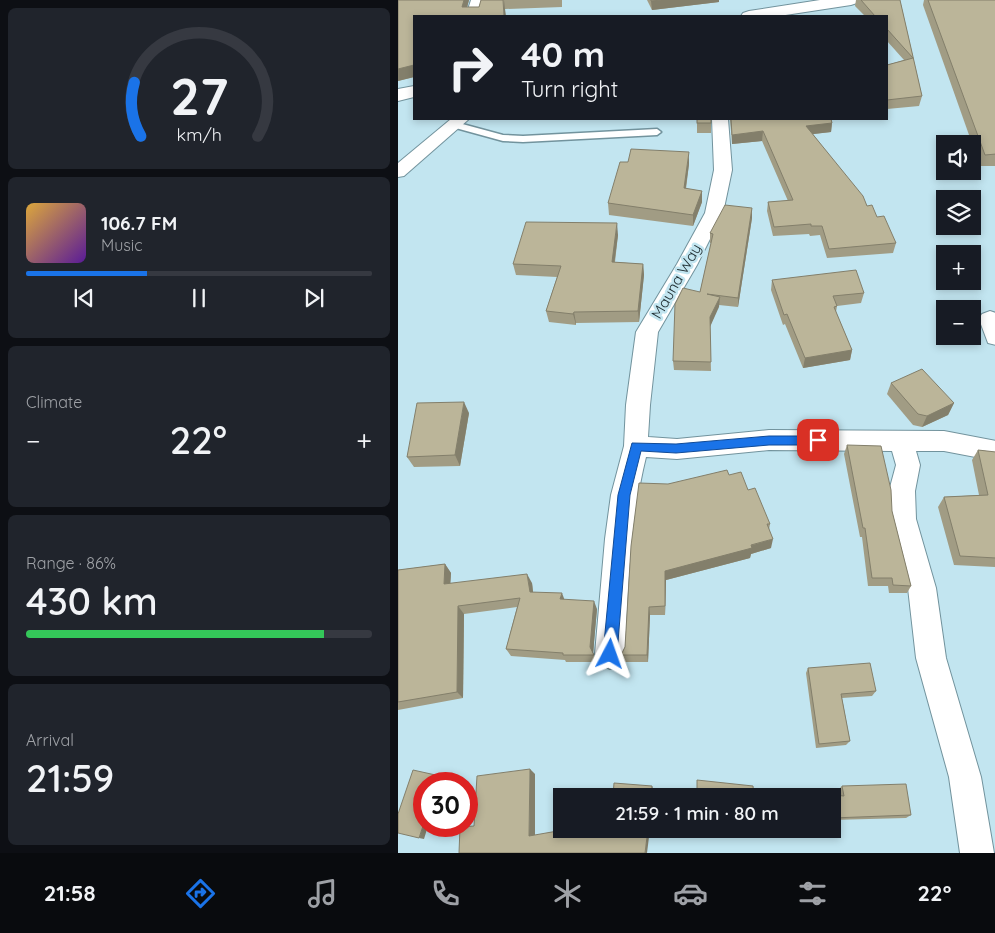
<!DOCTYPE html>
<meta charset="utf-8">
<style>
body{margin:0;font-family:Quicksand,sans-serif;background:#20242c;color:#f1f3f6;height:100vh;display:flex;flex-direction:column;font-size:19px;white-space:nowrap}
*{box-sizing:border-box;margin:0}
p{font-size:16px;color:#9ea1a6}
.icon{flex:none;width:28px;height:28px;fill:none;stroke:currentColor;stroke-width:2;stroke-linecap:round;stroke-linejoin:round}
.map{position:relative;flex:1;overflow:hidden}
.drawer{display:flex;flex-direction:column;gap:8px;padding:8px;background:#0d0f14;width:398px}
.drawer>*{flex:none}
.top-card{position:absolute;left:15px;top:15px;width:475px;height:105px;border-radius:0px;box-shadow:0 2px 8px #0003;background:#171b24;color:#f1f3f6;overflow:hidden}
.controls{position:absolute;left:538px;top:135px;display:grid;gap:10px}
.controls a{display:grid;place-items:center;width:45px;height:45px;border-radius:0px;background:#171b24;box-shadow:0 2px 8px #0003;font-size:25px}
.speed{position:absolute;left:15px;top:772px;display:flex;gap:10px;font-size:25px;font-weight:700;text-align:center}
.speed>*{display:grid;place-content:center;width:65px;height:65px;border-radius:50%;background:#171b24;box-shadow:0 2px 8px #0003;line-height:1}
.speed .limit{border:8px solid #d22;background:#fff;color:#111}
.pin{position:absolute;display:grid;place-items:center;width:42px;height:42px;color:#fff;margin:-21px;border-radius:10px;box-shadow:0 2px 8px #0006}
.me{position:absolute;width:55px;margin:-28px;rotate:4deg;stroke-linejoin:round;filter:drop-shadow(0 0 4px #0008)}
.turn{display:flex;align-items:center;gap:18px;height:105px;padding:0 25px;font-size:22px}
.turn .icon{width:65px;height:65px;stroke-width:2.5}
.turn b{display:block;font-size:35px;line-height:42px}
.big{font-size:38px;font-weight:600;line-height:1.1}
.drawer .card{flex:1;display:flex;flex-direction:column;justify-content:center;gap:8px;min-width:0;padding:0 18px;border-radius:8px;background:#20242c}
.drawer .dial{align-items:center;gap:0}
.dial svg{height:130px;overflow:visible;fill:none;stroke:#363941;stroke-width:7;stroke-linecap:round;text-anchor:middle}
.dial text{fill:#f1f3f6;stroke:none}
.song{display:flex;align-items:center;gap:15px}
.cover{width:60px;height:60px;border-radius:8px;background:linear-gradient(135deg,hsl(40 70% 55%),hsl(270 70% 35%))}
.played{height:5px;border-radius:2px;background:linear-gradient(90deg,#1a73e8 35%,#363941 35%)}
.keys{display:flex;justify-content:space-around;direction:ltr}
.heat{display:flex;justify-content:space-between;align-items:center;font-size:28px;direction:ltr}
.charge{height:8px;border-radius:4px;background:linear-gradient(90deg,#34c759 86%,#363941 0)}
.trip{position:absolute;left:155px;top:788px;width:288px;height:50px;border-radius:0px;background:#171b24;box-shadow:0 2px 8px #0003;font-weight:600;line-height:50px;text-align:center}
.tabs{display:flex;height:80px;justify-content:space-around;align-items:center;background:#090b0e;color:#9ea1a6}
.tabs .icon{width:35px;height:35px}
.tabs .active{color:#1a73e8}
.tabs b{font-size:22px;color:#f1f3f6}
main{display:flex;flex:1;min-height:0}
.map>svg:first-child{display:block}
</style>
<main>
<section class="drawer">
<div class="card dial"><svg viewBox="0 0 100 80">
<path d="M14 69A42 42 0 1 1 86 69"/>
<path d="M14 69A42 42 0 0 1 10 36" stroke="#1a73e8"/>
<text x="50" y="56" font-size="32" font-weight="700">27</text>
<text x="50" y="72" font-size="11">km/h</text>
</svg></div>
<div class="card">
<div class="song"><i class="cover"></i><div><b>106.7 FM</b><p>Music</p></div></div>
<div class="played"></div>
<div class="keys"><svg class="icon" aria-label="previous" viewBox="0 0 24 24"><path d="M18 5L8 12l10 7zM5 5v14"/></svg><svg class="icon" aria-label="pause" viewBox="0 0 24 24"><path d="M8 5v14M16 5v14"/></svg><svg class="icon" aria-label="next" viewBox="0 0 24 24"><path d="M6 5l10 7-10 7zM19 5v14"/></svg></div>
</div>
<div class="card"><p>Climate</p>
<div class="heat"><a>−</a><b class="big">22°</b><a>+</a></div>
</div>
<div class="card"><p>Range · 86%</p><b class="big">430 km</b><div class="charge"></div></div>
<div class="card"><p>Arrival</p><b class="big">21:59</b></div>
</section>
<div class="map">
<svg width="598" height="853" viewBox="0 0 598 853">
<rect width="100%" height="100%" fill="#c2e5f0"/>
<g fill="none" stroke-linecap="round" stroke-linejoin="round">
<g stroke="#72939d" stroke-width="3">
<path id="service" d="M57,122l48,13 20,1 134,-7 4,3 -4,3 -134,7 -20,-1 -51,-14 -1,-2z"/>
</g>
<g stroke="#72939d" stroke-width="2">
<g id="minor">
<path d="M73,0h14l-5,16h-14z"/>
<path d="M53,119h18l-65,57 -6,1v-14z"/>
<path d="M314,119h16l4,51 -9,43 -26,52 -39,67 -8,73 -2,32 29,2 92,-9 175,1 52,10v20l-52,-10h-28l4,14 -5,26 1,28 20,69 10,70 35,119 13,76h-34l-11,-76 -33,-119 -8,-70 -18,-69 -1,-28 7,-26 -4,-14 -123,-1 -92,9 -31,-2c-16,65 -18,130 -21,197l-5,10 -10,5 -10,-5 -5,-10 10,-115 6,-44 13,-49 2,-41 10,-73 41,-68 28,-51 9,-43z"/>
<path d="M592,311l6,2v32l-8,-2 -9,-24 3,-5z"/>
</g>
</g>
<g stroke="#72939d" stroke-width="2">
<g id="tertiary">
<path d="M422,0h39l-2,3 -6,2 -72,11h-38l2,-3 6,-2z"/>
<path d="M16,86v11l-16,4v-12z"/>
</g>
</g>
<use href="#service" fill="#fff" fill-rule="evenodd"/>
<use href="#minor" fill="#fff" fill-rule="evenodd"/>
<use href="#tertiary" fill="#fff" fill-rule="evenodd"/>
</g>
<g fill="#a19c84">
<path d="M0,0h71l-2,7h12l2,-7h81v7l-57,2 -91,7v61l-16,4z"/>
<path d="M249,0h72v2l-67,8z"/>
<path d="M458,0h44l22,96 -3,10 -32,3v-44l17,-5 -17,-19v-25h-22l-10,-10z"/>
<path d="M526,0h72v166h-16l-57,-161z"/>
<rect x="299" y="119" width="14" height="14"/>
<path d="M332,119h101l1,4 -1,9 -18,2 54,72 10,11 19,26 -3,10 -66,5 -7,-23 -10,1 -1,-2 -36,2 -6,-25 1,-9 20,-1 -26,-60 -30,3z"/>
<path d="M291,164l-3,25 16,2v11l-9,24 -84,-11 -1,-12z"/>
<path d="M354,208v10l-14,89 -19,-2 -9,21 1,45 -37,-1 -1,-9 27,-69 11,-49h-1v-10z"/>
<path d="M220,235l-3,27 28,2 1,11 -5,47 -63,1v2l-27,-3 -3,-11 11,-34 -41,-2 -3,-11z"/>
<path d="M374,280l92,13 -3,10 -24,3 -1,6 16,38 -2,10 -47,8 -18,-44 -2,1 -12,-35z"/>
<path d="M493,383l63,20 -6,12 -26,12 -9,-2 -26,-31z"/>
<path d="M71,413l-9,53 -46,1 -7,-10z"/>
<path d="M449,445l45,66 19,75 -4,7h-18l-1,-7h-20l-6,-49h-2l-16,-83z"/>
<path d="M580,450l18,2v115l-42,-2 -16,-58 6,-10 35,-2 -7,-35z"/>
<path d="M331,475l19,15 22,34 -1,6 2,18 -20,6 -1,4 -84,22 -1,35h-15l-2,47h-25l-2,-7 4,-8 43,-163z"/>
<path d="M47,564l6,9 -1,10h82l1,9 31,8 33,9 -4,44 4,9h-31l-1,-2 -54,-4 -5,-7 11,-42 -53,7 -1,84 -65,12v-140z"/>
<path d="M410,668l68,23 -4,5 -30,2 8,43 -4,4 -30,3 -10,-75z"/>
<path d="M444,786l69,29 -5,3 -74,2v-24h-22l3,-3 26,2v-6z"/>
</g>
<g fill="#837f6b">
<path d="M66,0h5l-4,16 -3,-9z"/>
<path d="M106,0l1,9 1,7h-2z"/>
<path d="M264,0h57v2l-67,8 -1,-9z"/>
<path d="M16,65v12l-16,4v-12z"/>
<path d="M434,123l-1,9 -26,3 1,-9z"/>
<path d="M365,131l-1,10 -30,3v-9z"/>
<path d="M291,152v12l-5,36v-12z"/>
<path d="M304,191v11l-9,24v-11z"/>
<path d="M354,208v10l-14,89v-9z"/>
<path d="M219,223l1,12 -5,38 -1,-11z"/>
<path d="M245,264l1,11 -5,47 -1,-11z"/>
<path d="M322,297l-1,10 -9,20v-10z"/>
<path d="M176,312l2,11v2l-3,-11z"/>
<path d="M454,350l-2,10 -47,8 2,-10z"/>
<path d="M66,402l5,11 -9,53 -5,-11z"/>
<path d="M556,403l-6,12 -26,12 5,-11z"/>
<path d="M375,539l-2,9 -20,6 -1,4 -84,22 -1,35v-44z"/>
<path d="M47,564l6,9 -1,19 -6,-8z"/>
<path d="M129,574l5,9 2,17 -4,-8z"/>
<path d="M164,593l3,8 -5,-2z"/>
<path d="M196,601l3,8 -4,45 -3,-7z"/>
<path d="M60,606l6,8 -1,84 -6,-6z"/>
<path d="M251,607l1,8 -2,47 -1,-7z"/>
<path d="M132,769l5,5v65l-6,-3z"/>
<path d="M42,776l4,2 -2,6h-4z"/>
<path d="M254,786l2,5 -1,5h-2z"/>
<path d="M26,823v3h4l-4,13 -5,-1z"/>
<path d="M250,829h2l-3,24h-2z"/>
</g>
<g fill="#bbb599" stroke="#837f6b">
<path d="M0,0h66l-2,7h17l2,-7h22l1,16h-90v49l-16,4z"/>
<path d="M253,0h11l-11,1z"/>
<path d="M463,0h39l22,96 -35,4v-35l26,-7 -26,-29v-13h-12z"/>
<path d="M530,0h68v154l-11,1z"/>
<rect x="299" y="119" width="14" height="4"/>
<path d="M333,119h100l1,4 -26,3 57,70 4,10 5,-1 5,12 7,-1 12,27 -67,6 -7,-23h-11v-2l-37,3 -6,-25 25,-2 -30,-69 -31,4z"/>
<path d="M233,149l58,3 -5,36 18,3 -9,24 -85,-12 12,-41h8z"/>
<path d="M327,205l27,3 -14,90 -31,-4 13,3 -10,20 1,45 -38,-1 2,-57 8,-16 17,4 13,-58 -3,-1z"/>
<path d="M128,222l91,1 -5,39 31,2 -5,47 -64,1 -1,2 -27,-3 15,-45 -48,-2z"/>
<path d="M458,270l8,23 -31,3 4,10 -3,1 18,43 -47,8 -18,-44 -3,1 -12,-35z"/>
<path d="M524,369l32,34 -27,13 -9,-2 -27,-31z"/>
<path d="M66,402l-9,53 -48,2 10,-54z"/>
<path d="M449,445l34,1 10,44 1,21 19,75 -18,-1 -1,-7h-20l-7,-50h-2z"/>
<path d="M580,450l18,2v106l-36,-2 -16,-59 44,-2z"/>
<path d="M329,470l2,5 12,-3 7,18 7,-2 15,36h-3l6,15 -22,6 1,3 -87,23v35l-16,1 -2,48h-26l4,-8 6,-101 8,-63 29,1z"/>
<path d="M47,564l-1,20 83,-10 3,18 32,1 -2,6 34,2 -4,46 4,8h-31v-2l-57,-4 14,-51 -62,8 -1,86 -59,10v-132z"/>
<path d="M472,663l6,28 -35,3 9,47 -31,3 -11,-76z"/>
<path d="M132,769l-1,67 40,-7h79l-3,24h-186l1,-26 14,-1 3,-50z"/>
<path d="M15,770l27,6 -2,8h-14v39l-5,15 -21,-5v-19z"/>
<path d="M299,780l56,6 1,10h-57z"/>
<path d="M216,783l38,3 -1,10h-38z"/>
<path d="M508,784l5,31 -79,3v-22h-19v-3l31,3 -2,-10z"/>
</g>
<path fill="#1a73e8" stroke="#114b97" d="M371,436h49l4,1 2,3 -2,4 -4,1h-49l-93,8 -35,-2 -11,44 -13,159 -2,5 -5,2 -5,-2 -2,-5 15,-159 14,-52 44,1z"/>
<g text-anchor="middle" dominant-baseline="central" stroke-width="5" stroke-linejoin="round" paint-order="stroke">
<g font-size="15" fill="#212f33" stroke="#c2e5f0">
<text transform="translate(278 281) rotate(-60)">Mauna Way</text>
</g>
</g>
</svg>
<div class="controls">
<a><svg class="icon" aria-label="sound" viewBox="0 0 24 24"><path d="M4 9h4l5-4v14l-5-4H4zM17 9q2 3 0 6"/></svg></a>
<a><svg class="icon" aria-label="layers" viewBox="0 0 24 24"><path d="M12 4l9 5-9 5-9-5zM3 14l9 5 9-5"/></svg></a>
<a>+</a>
<a>−</a>
</div>
<div class="speed"><div class="limit">30</div></div>
<div class="pin" style="left:420px;top:440px;background:#d93025"><svg class="icon" aria-label="arrive" viewBox="0 0 24 24"><path d="M6 21V4h12l-3 4 3 4H6"/></svg></div>
<svg class="me" style="left:212px;top:654px" viewBox="-20 -20 40 40"><path d="M0-17L14 15 0 8-14 15z" fill="#1a73e8" stroke="#fff" stroke-width="4"/></svg>
<div class="trip">21:59 · 1 min · 80 m</div>
<div class="top-card">
<div class="turn"><svg class="icon" aria-label="right" viewBox="0 0 24 24"><path d="M7 20v-9h11M14 6l5 5-5 5"/></svg><div><b>40 m</b>Turn right</div></div>
</div>
</div>
</main>
<nav class="tabs">
<b>21:58</b>
<svg class="icon active" aria-label="directions" viewBox="0 0 24 24"><path d="M12 3l9 9-9 9-9-9zM9 14v-3h6M13 9l2 2-2 2"/></svg>
<svg class="icon" aria-label="music" viewBox="0 0 24 24"><path d="M9 18V5l10-2v13"/><circle cx="6" cy="18" r="3"/><circle cx="16" cy="16" r="3"/></svg>
<svg class="icon" aria-label="phone" viewBox="0 0 24 24"><path d="M5 4h4l2 5-3 2q2 4 5 5l2-3 5 2v4C11 20 4 13 5 4z"/></svg>
<svg class="icon" aria-label="climate" viewBox="0 0 24 24"><path d="M12 3v18M4 7l16 10M4 17L20 7"/></svg>
<svg class="icon" aria-label="car" viewBox="0 0 24 24"><path d="M5 17H2v-5l4-1 3-4h7l3 4 3 1v5h-3M9 17h6M6 11h13"/><circle cx="7" cy="17" r="2"/><circle cx="17" cy="17" r="2"/></svg>
<svg class="icon" aria-label="filters" viewBox="0 0 24 24"><path d="M4 7h16M4 17h16"/><circle cx="9" cy="7" r="2"/><circle cx="15" cy="17" r="2"/></svg>
<b>22°</b>
</nav>
